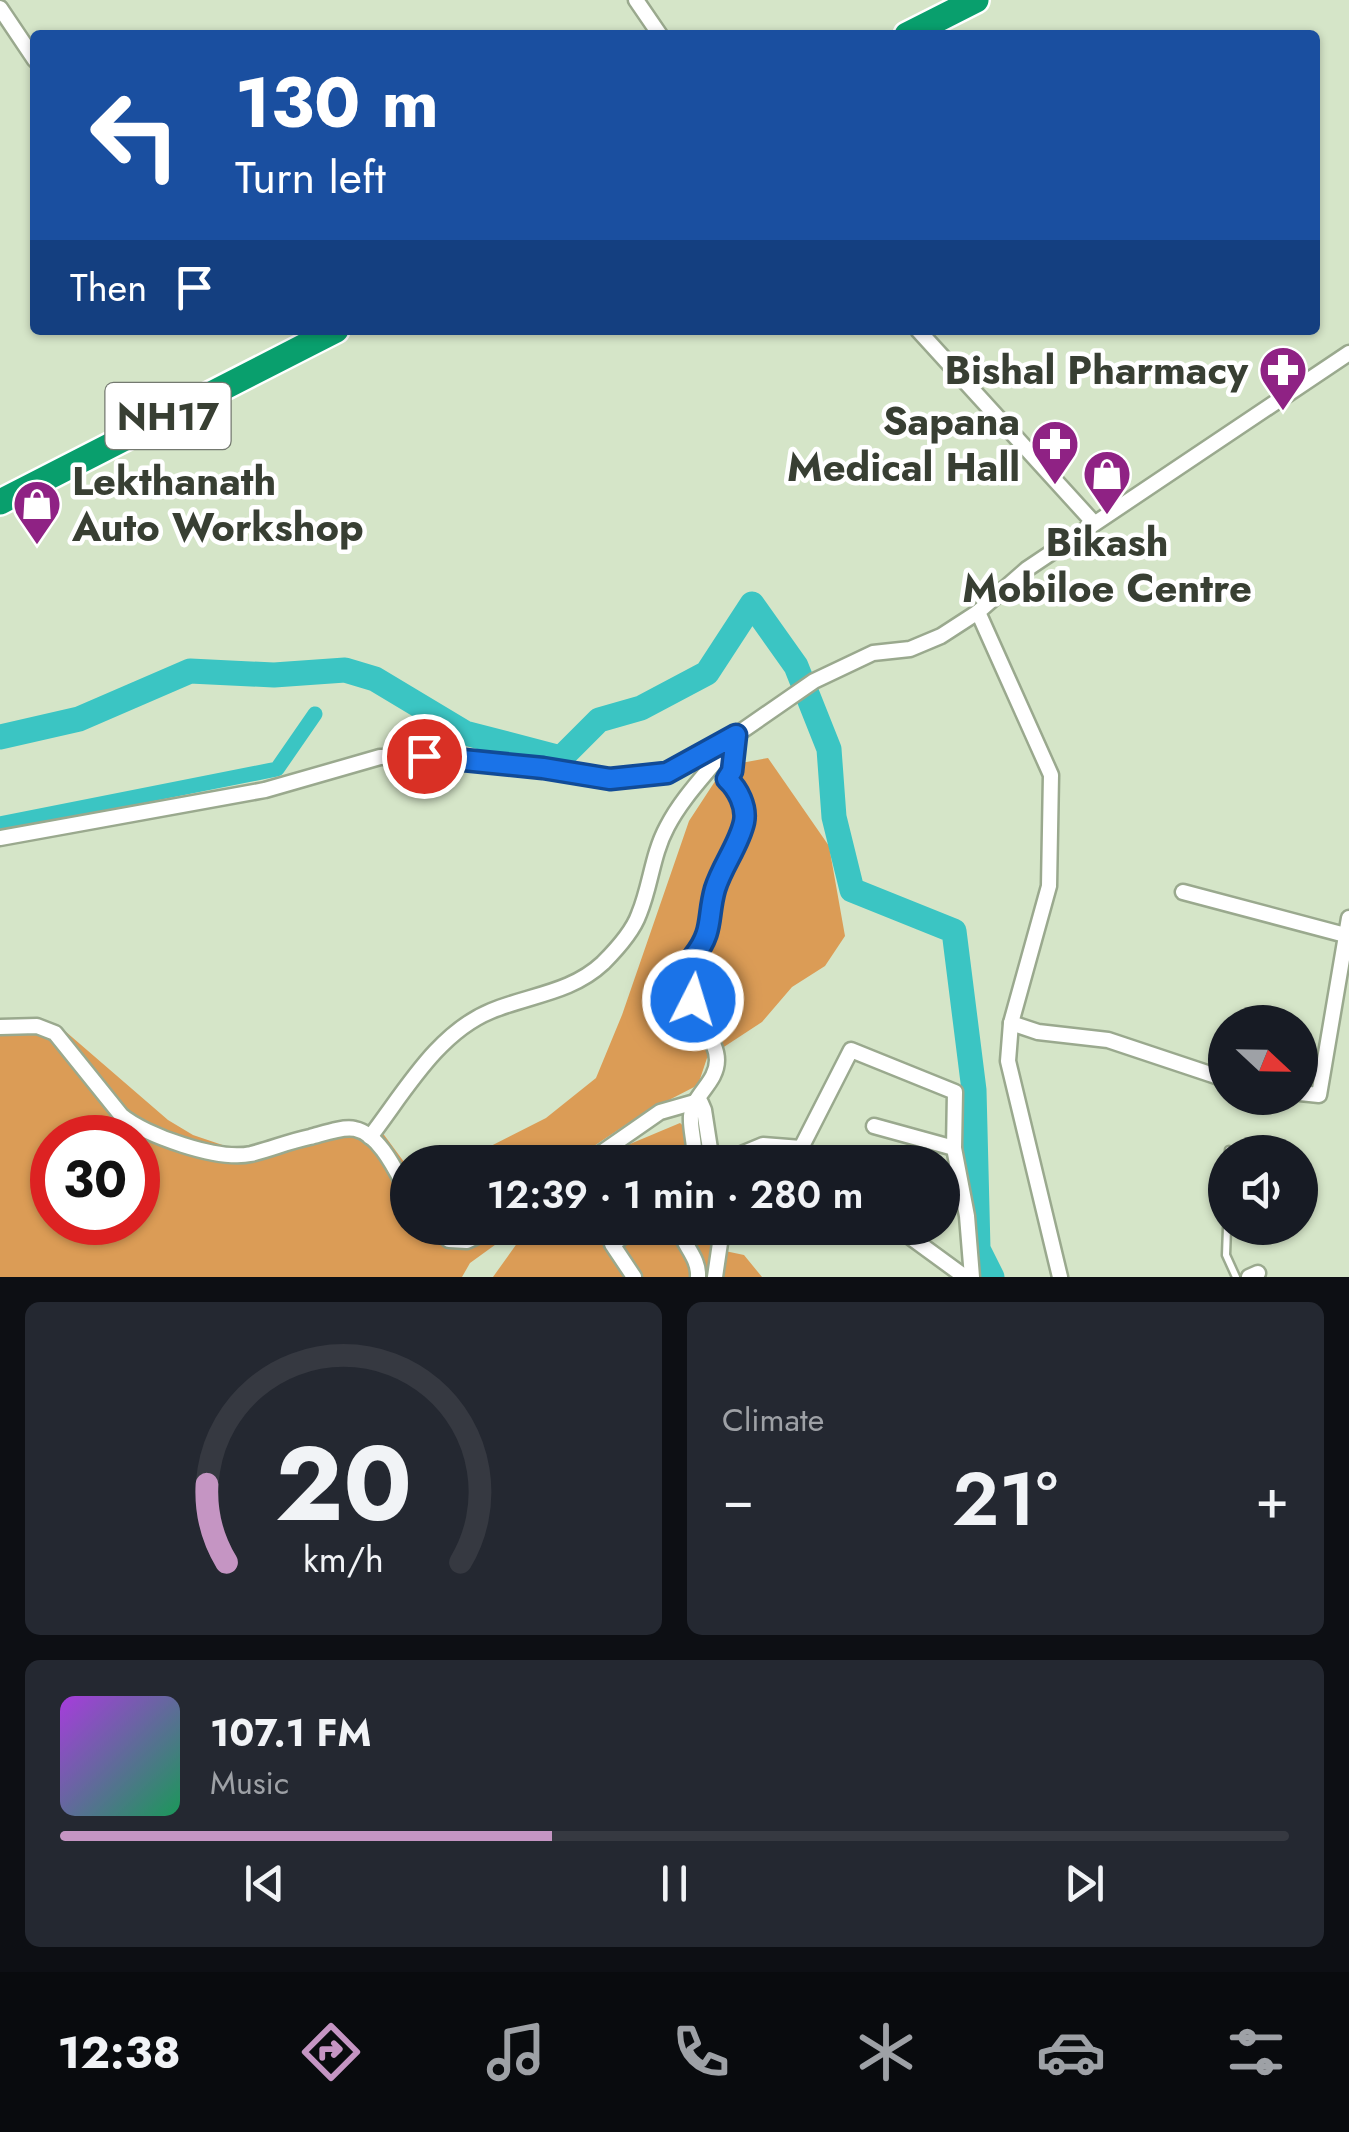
<!DOCTYPE html>
<meta charset="utf-8">
<style>
body{margin:0;font-family:Jost,sans-serif;background:#242831;color:#f1f3f6;height:100vh;display:flex;flex-direction:column;font-size:38px;white-space:nowrap}
*{box-sizing:border-box;margin:0}
p{font-size:32px;color:#9ea1a6}
.icon{flex:none;width:55px;height:55px;fill:none;stroke:currentColor;stroke-width:2;stroke-linecap:round;stroke-linejoin:round}
.map{position:relative;height:1277px;overflow:hidden}
.side{display:flex;flex-direction:column;gap:25px;padding:25px;background:#0d0f14;flex:1}
.side>*{flex:none}
.banner{position:absolute;left:30px;top:30px;width:1290px;height:305px;border-radius:10px;box-shadow:0 2px 8px #0004;background:#1a4fa0;color:#fff;overflow:hidden}
.needle{width:65px;rotate:112deg}
.fabs{position:absolute;left:1208px;top:1005px;display:grid;gap:20px}
.fabs a{display:grid;place-items:center;width:110px;height:110px;border-radius:50%;background:#171b24;box-shadow:0 2px 8px #0004;font-size:50px}
.speed{position:absolute;left:30px;top:1115px;display:flex;gap:20px;font-size:50px;font-weight:700;text-align:center}
.speed>*{display:grid;place-content:center;width:130px;height:130px;border-radius:50%;background:#171b24;box-shadow:0 2px 8px #0004;line-height:1}
.speed .limit{border:15px solid #d22;background:#fff;color:#111}
.pin{position:absolute;display:grid;place-items:center;width:85px;height:85px;color:#fff;margin:-42px;border:5px solid #fff;border-radius:50%;box-shadow:0 2px 10px #0007}
.me{position:absolute;width:110px;margin:-55px;rotate:5deg;stroke-linejoin:round;filter:drop-shadow(0 0 8px #0008)}
.turn{display:flex;align-items:center;gap:35px;height:210px;padding:0 40px;font-size:45px}
.turn .icon{width:130px;height:130px;stroke-width:2.5}
.turn b{display:block;font-size:70px;line-height:85px}
.then{display:flex;align-items:center;height:95px;padding:0 40px;background:#0003;gap:20px;font-size:38px}
.big{font-size:75px;font-weight:600;line-height:1.1}
.side .card{flex:1;display:flex;flex-direction:column;justify-content:center;gap:15px;min-width:0;padding:0 35px;border-radius:15px;background:#242831}
.side .dial{align-items:center;gap:0}
.dial svg{height:260px;overflow:visible;fill:none;stroke:#363941;stroke-width:7;stroke-linecap:round;text-anchor:middle}
.dial text{fill:#f1f3f6;stroke:none}
.song{display:flex;align-items:center;gap:30px}
.cover{width:120px;height:120px;border-radius:15px;background:linear-gradient(135deg,hsl(280 70% 55%),hsl(150 70% 35%))}
.played{height:10px;border-radius:5px;background:linear-gradient(90deg,#c595c3 40%,#363941 40%)}
.keys{display:flex;justify-content:space-around;direction:ltr}
.heat{display:flex;justify-content:space-between;align-items:center;font-size:55px;direction:ltr}
.side .tiles{flex:1;display:grid;gap:25px;grid-template-columns:1fr 1fr}
.card:last-child{grid-column:span 2}
.trip{position:absolute;left:390px;top:1145px;width:570px;height:100px;border-radius:50px;background:#171b24;box-shadow:0 2px 8px #0004;font-weight:600;line-height:100px;text-align:center}
.tabs{display:flex;height:160px;justify-content:space-around;align-items:center;background:#090b0e;color:#9ea1a6}
.tabs .icon{width:70px;height:70px}
.tabs .current{color:#c595c3}
.tabs b{font-size:45px;color:#f1f3f6}
.map>svg:first-child{display:block}
</style>
<div class="map">
<svg width="1349" height="1277" viewBox="0 0 1349 1277">
<rect width="100%" height="100%" fill="#d5e5c8"/>
<g fill="#db9c56" fill-rule="evenodd">
<path d="M768,758l61,88 16,90 -20,30 -33,21 -30,35 -55,36 -9,27 -56,29 -72,48h-79l-10,-11 65,-33 50,-40 26,-63 67,-194 36,-55z"/>
<path d="M0,1021l58,4 110,95 25,15 56,19c53,-31 71,-26 130,-26l28,38 1,62h68l23,14 -29,21 -8,14h-462zM52,1138h86v84h-86z"/>
<path d="M680,1123l8,7 -1,32h-83l26,-18z"/>
<path d="M528,1228h183l14,23 19,4 18,22h-269z"/>
</g>
<g fill="none" stroke-linecap="round" stroke-linejoin="round">
<path stroke="#3bc5c3" stroke-width="15" d="M0,824l277,-55 38,-55"/>
<path stroke="#3bc5c3" stroke-width="25" d="M0,737l79,-18 111,-48 84,4 71,-5 30,9 90,54 96,25 38,-38 42,-12 66,-35 45,-69 44,62 33,83 5,68 18,73 102,41 20,159 4,159 14,28"/>
<g stroke="#9aa98e" stroke-width="11">
<g id="lane">
<path d="M1229,1152v-2"/>
<path d="M1227,1228l-1,27 10,22"/>
</g>
</g>
<g stroke="#9aa98e" stroke-width="19">
<g id="street">
<path d="M636,0l24,35"/>
<path d="M0,8l35,52"/>
<path d="M918,330l176,193"/>
<path d="M0,838l265,-48 115,-33h43l120,11 67,11 57,-6 69,-38 78,-54 59,-28 37,-4 31,-13 37,-24"/>
<path d="M1183,892l166,44"/>
<path d="M1011,1023l27,9 70,8 117,39"/>
<path d="M0,1027l37,-1 18,7 66,82c25,21 97,46 130,39 20,-5 39,-13 59,-17 12,-3 33,-11 45,-8 25,5 42,44 53,64"/>
<path d="M1300,1093l19,2 30,-177"/>
<path d="M874,1126l80,22"/>
<path d="M370,1137c34,-44 67,-104 121,-126 38,-16 80,-18 112,-48 13,-13 30,-32 36,-49 12,-29 13,-59 28,-87 18,-35 47,-60 69,-92l-4,36 -5,8c11,10 20,27 17,43 -5,23 -22,44 -29,67 -8,28 -1,42 -21,67 5,19 -3,29 0,46 3,21 23,38 23,58 0,23 -24,34 -26,56 -1,15 5,29 3,46"/>
<path d="M588,1162l72,-50 35,-10 6,1 3,7 8,52"/>
<path d="M660,1162h3"/>
<path d="M738,1162l1,-7 24,-10 38,3"/>
<path d="M811,1162l-10,-14 50,-98 104,42 -1,56 13,68 5,61"/>
<path d="M436,1228l13,12 18,1 28,-13"/>
<path d="M625,1228l-5,11 -8,5 22,33"/>
<path d="M679,1228c5,19 20,29 19,49"/>
<path d="M898,1228l67,49"/>
<path d="M715,1277l5,-34 -2,-15"/>
<path d="M1060,1277l-52,-216 3,-38 38,-137 2,-111 -73,-163 49,-43 322,-216"/>
<path d="M1249,1277l9,-4"/>
</g>
</g>
<g stroke="#fff" stroke-width="30">
<g id="highway">
<path d="M907,35l69,-35"/>
<path d="M0,502l336,-172"/>
</g>
</g>
<use href="#lane" stroke="#fff" stroke-width="6"/>
<use href="#street" stroke="#fff" stroke-width="14"/>
<use href="#highway" stroke="#099f6d" stroke-width="25"/>
</g>
<g fill="none" stroke-linecap="round" stroke-linejoin="round">
<g stroke="#114b97" stroke-width="25">
<path id="route" d="M424,756l119,12 67,11 57,-6 69,-38 -4,36 -5,8c11,10 20,28 17,43 -5,23 -22,44 -29,67 -8,28 -1,42 -21,67l4,15 -5,29"/>
</g>
<use href="#route" stroke="#1a73e8" stroke-width="18"/>
</g>
<defs>
<g id="pharmacy-pin" transform="scale(2.5)"><path d="M0 17L-7.5 6A9.5 9.5 0 1 1 7.5 6Z" fill="#8f2284" stroke="#fff"/><path d="M-2-6h4v4h4v4h-4v4h-4v-4h-4v-4h4Z" fill="#fff"/></g>
<g id="shop-pin" transform="scale(2.5)"><path d="M0 17L-7.5 6A9.5 9.5 0 1 1 7.5 6Z" fill="#8f2284" stroke="#fff"/><path d="M-5-2.5h2.3a2.7 3.5 0 0 1 5.4 0H5L5.5 6h-11ZM-1.5-2.5h3a1.5 2.3 0 0 0-3 0Z" fill="#fff"/></g>
</defs>
<g fill-rule="evenodd">
<use href="#pharmacy-pin" x="1283" y="370"/>
<use href="#pharmacy-pin" x="1055" y="444"/>
<use href="#shop-pin" x="1107" y="474"/>
<use href="#shop-pin" x="37" y="504"/>
</g>
<g text-anchor="middle" dominant-baseline="central" stroke-width="9" stroke-linejoin="round" paint-order="stroke">
<rect fill="#fff" stroke="#747970" stroke-width="2.5" x="105.5" y="383" width="125" height="66" rx="8"/>
<g font-size="38" font-weight="bold" fill="#383f33">
<text x="168" y="416">NH17</text>
</g>
<g font-size="40" font-weight="bold" fill="#383f33" stroke="#fff" text-anchor="end">
<text x="1248" y="370">Bishal Pharmacy</text>
<text x="1020" y="421">Sapana<tspan x="1020" dy="46">Medical Hall</tspan></text>
<text x="72" y="481" text-anchor="start">Lekthanath<tspan x="72" dy="46">Auto Workshop</tspan></text>
<text x="1107" y="542" text-anchor="middle">Bikash<tspan x="1107" dy="46">Mobiloe Centre</tspan></text>
</g>
</g>
</svg>
<div class="fabs">
<a><svg class="needle" viewBox="-14 -14 28 28"><path d="M0-13l5 13h-10z" fill="#e53935"/><path d="M0 13l5-13h-10z" fill="#9ea1a6"/></svg></a>
<a><svg class="icon" aria-label="sound" viewBox="0 0 24 24"><path d="M4 9h4l5-4v14l-5-4H4zM17 9q2 3 0 6"/></svg></a>
</div>
<div class="speed"><div class="limit">30</div></div>
<div class="pin" style="left:424px;top:756px;background:#d93025"><svg class="icon" aria-label="arrive" viewBox="0 0 24 24"><path d="M6 21V4h12l-3 4 3 4H6"/></svg></div>
<svg class="me" style="left:693px;top:1000px" viewBox="-20 -20 40 40"><circle r="17" fill="#1a73e8" stroke="#fff" stroke-width="3"/><path d="M0-11L8 9 0 5-8 9z" fill="#fff"/></svg>
<div class="trip">12:39 · 1 min · 280 m</div>
<div class="banner">
<div class="turn"><svg class="icon" aria-label="left" viewBox="0 0 24 24"><path d="M17 20v-9H6M10 6l-5 5 5 5"/></svg><div><b>130 m</b>Turn left</div></div>
<div class="then">Then<svg class="icon" aria-label="arrive" viewBox="0 0 24 24"><path d="M6 21V4h12l-3 4 3 4H6"/></svg></div>
</div>
</div>
<section class="side">
<div class="tiles">
<div class="card dial"><svg viewBox="0 0 100 80">
<path d="M14 69A42 42 0 1 1 86 69"/>
<path d="M14 69A42 42 0 0 1 8 45" stroke="#c595c3"/>
<text x="50" y="56" font-size="32" font-weight="700">20</text>
<text x="50" y="72" font-size="11">km/h</text>
</svg></div>
<div class="card"><p>Climate</p>
<div class="heat"><a>−</a><b class="big">21°</b><a>+</a></div>
</div>
<div class="card">
<div class="song"><i class="cover"></i><div><b>107.1 FM</b><p>Music</p></div></div>
<div class="played"></div>
<div class="keys"><svg class="icon" aria-label="previous" viewBox="0 0 24 24"><path d="M18 5L8 12l10 7zM5 5v14"/></svg><svg class="icon" aria-label="pause" viewBox="0 0 24 24"><path d="M8 5v14M16 5v14"/></svg><svg class="icon" aria-label="next" viewBox="0 0 24 24"><path d="M6 5l10 7-10 7zM19 5v14"/></svg></div>
</div>
</div>
</section>
<nav class="tabs">
<b>12:38</b>
<svg class="icon current" aria-label="directions" viewBox="0 0 24 24"><path d="M12 3l9 9-9 9-9-9zM9 14v-3h6M13 9l2 2-2 2"/></svg>
<svg class="icon" aria-label="music" viewBox="0 0 24 24"><path d="M9 18V5l10-2v13"/><circle cx="6" cy="18" r="3"/><circle cx="16" cy="16" r="3"/></svg>
<svg class="icon" aria-label="phone" viewBox="0 0 24 24"><path d="M5 4h4l2 5-3 2q2 4 5 5l2-3 5 2v4C11 20 4 13 5 4z"/></svg>
<svg class="icon" aria-label="climate" viewBox="0 0 24 24"><path d="M12 3v18M4 7l16 10M4 17L20 7"/></svg>
<svg class="icon" aria-label="car" viewBox="0 0 24 24"><path d="M5 17H2v-5l4-1 3-4h7l3 4 3 1v5h-3M9 17h6M6 11h13"/><circle cx="7" cy="17" r="2"/><circle cx="17" cy="17" r="2"/></svg>
<svg class="icon" aria-label="filters" viewBox="0 0 24 24"><path d="M4 7h16M4 17h16"/><circle cx="9" cy="7" r="2"/><circle cx="15" cy="17" r="2"/></svg>
</nav>
